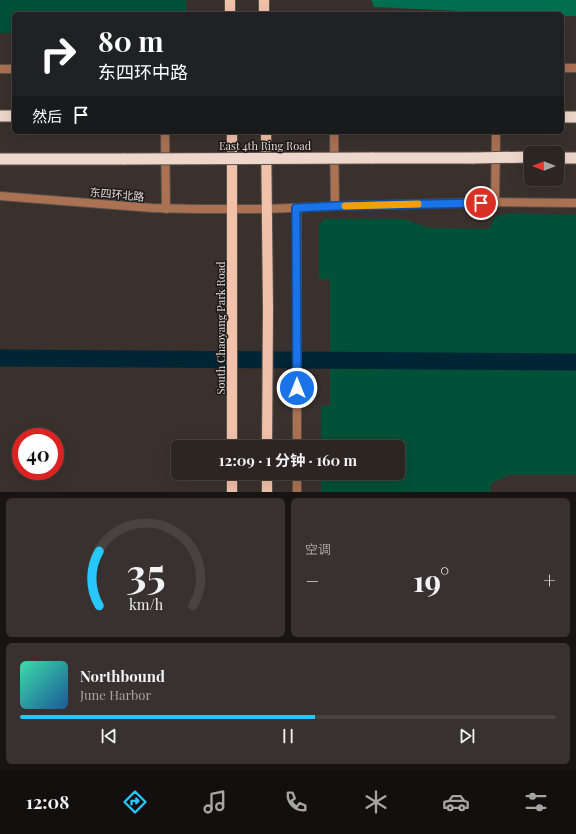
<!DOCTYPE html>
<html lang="zh">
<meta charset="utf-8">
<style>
body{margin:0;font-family:"Playfair Display","Noto Sans SC",serif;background:#38312f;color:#f1f3f6;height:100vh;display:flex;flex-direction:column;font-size:15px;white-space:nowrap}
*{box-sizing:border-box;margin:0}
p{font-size:13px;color:#a6a5a5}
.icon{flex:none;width:22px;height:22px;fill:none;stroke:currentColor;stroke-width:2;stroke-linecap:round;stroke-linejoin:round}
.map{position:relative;height:492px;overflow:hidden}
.side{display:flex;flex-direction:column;gap:6px;padding:6px;background:#181413;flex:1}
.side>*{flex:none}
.guide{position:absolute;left:12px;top:12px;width:552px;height:122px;border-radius:6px;box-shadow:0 4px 16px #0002,0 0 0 1px #484240;background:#202124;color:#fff;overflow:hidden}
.needle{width:26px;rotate:270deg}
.fabs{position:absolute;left:524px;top:146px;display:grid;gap:8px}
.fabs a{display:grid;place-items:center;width:40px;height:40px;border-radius:6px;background:#2c2522;box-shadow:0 4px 16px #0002,0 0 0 1px #484240;font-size:20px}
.speed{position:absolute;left:12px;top:428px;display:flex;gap:8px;font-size:20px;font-weight:700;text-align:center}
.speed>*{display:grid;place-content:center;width:52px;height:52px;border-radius:50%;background:#2c2522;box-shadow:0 4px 16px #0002,0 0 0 1px #484240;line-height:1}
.speed .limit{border:6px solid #d22;background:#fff;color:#111}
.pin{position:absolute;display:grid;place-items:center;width:34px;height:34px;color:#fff;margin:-17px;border:2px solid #fff;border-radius:50%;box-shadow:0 1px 4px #0007}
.me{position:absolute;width:44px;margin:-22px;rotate:0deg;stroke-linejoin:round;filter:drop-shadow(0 0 3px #0008)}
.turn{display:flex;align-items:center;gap:14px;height:84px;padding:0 20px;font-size:18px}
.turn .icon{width:52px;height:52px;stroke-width:2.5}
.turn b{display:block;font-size:28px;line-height:34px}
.then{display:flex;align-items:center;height:38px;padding:0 20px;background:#0003;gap:8px;font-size:15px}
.big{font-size:30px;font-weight:700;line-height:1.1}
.side .tile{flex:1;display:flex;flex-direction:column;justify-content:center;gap:6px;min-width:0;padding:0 14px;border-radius:6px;background:#38312f}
.side .dial{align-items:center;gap:0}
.dial svg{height:104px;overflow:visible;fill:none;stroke:#484240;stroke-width:7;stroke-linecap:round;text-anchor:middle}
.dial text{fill:#f1f3f6;stroke:none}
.song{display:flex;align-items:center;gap:12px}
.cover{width:48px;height:48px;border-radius:6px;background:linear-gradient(135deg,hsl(160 70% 55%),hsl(210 70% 35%))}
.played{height:4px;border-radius:2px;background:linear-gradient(90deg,#28c8ff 55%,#484240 55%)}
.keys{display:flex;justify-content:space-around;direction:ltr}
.heat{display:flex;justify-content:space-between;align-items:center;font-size:22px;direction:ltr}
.side .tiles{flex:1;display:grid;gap:6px;grid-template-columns:1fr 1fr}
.tile:last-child{grid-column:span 2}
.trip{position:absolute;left:171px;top:440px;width:234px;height:40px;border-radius:6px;background:#2c2522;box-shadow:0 4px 16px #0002,0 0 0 1px #484240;font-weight:700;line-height:40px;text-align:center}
.menu{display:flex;height:64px;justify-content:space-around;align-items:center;background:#120f0e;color:#a6a5a5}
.menu .icon{width:28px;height:28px}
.menu .current{color:#28c8ff}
.menu b{font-size:18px;color:#f1f3f6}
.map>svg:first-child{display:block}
</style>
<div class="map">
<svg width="576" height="492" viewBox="0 0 576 492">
<rect width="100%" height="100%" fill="#3a312d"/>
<g fill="#015038">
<path d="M0,0h186v14h-172v19h-14z"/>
<path d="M511,213l65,2v260h-67l-17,8 -3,9h-168v-19h77v-26h-77v-41l9,-1v-125l-11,-2v-53l5,-6h80l25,9 60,1 6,-12z"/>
</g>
<path fill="#00704f" d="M371,0h205v16h-14v-2h-34l-154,-7z"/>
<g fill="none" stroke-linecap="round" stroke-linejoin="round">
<path stroke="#002534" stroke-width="17" d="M0,358l576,4"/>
<g stroke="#58504c" stroke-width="10">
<g id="tertiary">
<path d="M562,68h14"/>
<path d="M0,69h14"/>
<path d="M165,132l1,77"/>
<path d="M334,132l1,74"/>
<path d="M0,196l152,12 45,1h70l68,-3 160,-4 81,1"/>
<path d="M495,202l1,-70"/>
<path d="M297,208v239"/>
<path d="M297,492v-19"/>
</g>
</g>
<g stroke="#58504c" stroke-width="12">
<g id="primary">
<path d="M230,0v14"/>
<path d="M264,0v14"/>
<path d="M266,132l2,177 -1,138"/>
<path d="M232,447v-315"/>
<path d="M232,473v19"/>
<path d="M267,473v19"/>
</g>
</g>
<g stroke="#58504c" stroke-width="13">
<g id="trunk">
<path d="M0,116h14"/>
<path d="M562,117h14"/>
<path d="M371,158h102"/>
<path d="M557,158h19"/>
<path d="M0,159h124"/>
</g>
</g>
<use href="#tertiary" stroke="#aa7152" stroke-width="8"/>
<use href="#primary" stroke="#f1c1a9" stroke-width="10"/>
<use href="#trunk" stroke="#eed6ca" stroke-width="11"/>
<g stroke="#58504c" stroke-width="13" stroke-linecap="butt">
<g id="trunk-bridge">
<path d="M473,158l58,-1"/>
<path d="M124,159l247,-1"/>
</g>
</g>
<use href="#trunk-bridge" stroke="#eed6ca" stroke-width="11"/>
</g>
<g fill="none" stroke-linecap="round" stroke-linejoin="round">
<g stroke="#114b97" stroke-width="10">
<path id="route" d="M297,388l-1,-180 39,-2 146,-3"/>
</g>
<use href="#route" stroke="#1a73e8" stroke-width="7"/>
<path stroke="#f59e0b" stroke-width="7" d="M345,206l73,-2"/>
</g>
<g text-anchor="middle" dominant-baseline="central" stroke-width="3" stroke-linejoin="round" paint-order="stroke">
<g font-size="11" fill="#e2dcda" stroke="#1e1a18">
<text x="265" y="145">East 4th Ring Road</text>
<text transform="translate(117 194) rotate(5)">东四环北路</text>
<text transform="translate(220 328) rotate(-90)">South Chaoyang Park Road</text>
</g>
</g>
</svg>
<div class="fabs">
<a><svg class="needle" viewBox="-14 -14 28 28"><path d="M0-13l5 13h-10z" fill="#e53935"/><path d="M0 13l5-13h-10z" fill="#a6a5a5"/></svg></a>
</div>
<div class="speed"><div class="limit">40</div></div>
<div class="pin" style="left:481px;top:203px;background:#d93025"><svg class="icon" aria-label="arrive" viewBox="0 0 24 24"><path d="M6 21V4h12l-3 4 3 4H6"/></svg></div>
<svg class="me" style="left:297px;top:388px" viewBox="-20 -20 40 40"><circle r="17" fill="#1a73e8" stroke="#fff" stroke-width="3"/><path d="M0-11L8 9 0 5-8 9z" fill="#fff"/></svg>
<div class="trip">12:09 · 1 分钟 · 160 m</div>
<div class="guide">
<div class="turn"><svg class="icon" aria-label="right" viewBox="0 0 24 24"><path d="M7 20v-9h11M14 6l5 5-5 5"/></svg><div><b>80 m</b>东四环中路</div></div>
<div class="then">然后<svg class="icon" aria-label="arrive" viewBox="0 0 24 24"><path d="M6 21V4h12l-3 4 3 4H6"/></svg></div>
</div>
</div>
<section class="side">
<div class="tiles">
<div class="tile dial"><svg viewBox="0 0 100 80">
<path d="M14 69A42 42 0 1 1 86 69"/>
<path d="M14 69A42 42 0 0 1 14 27" stroke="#28c8ff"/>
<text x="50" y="56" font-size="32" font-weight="700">35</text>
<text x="50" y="72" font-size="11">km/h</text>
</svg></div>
<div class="tile"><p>空调</p>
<div class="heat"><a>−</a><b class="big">19°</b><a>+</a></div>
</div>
<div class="tile">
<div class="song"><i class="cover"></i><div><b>Northbound</b><p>June Harbor</p></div></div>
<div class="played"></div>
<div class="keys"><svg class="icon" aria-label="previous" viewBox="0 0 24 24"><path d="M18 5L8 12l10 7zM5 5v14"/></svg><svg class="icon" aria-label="pause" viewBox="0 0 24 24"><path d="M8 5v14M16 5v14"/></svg><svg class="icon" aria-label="next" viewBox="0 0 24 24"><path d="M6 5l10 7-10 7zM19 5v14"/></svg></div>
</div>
</div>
</section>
<nav class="menu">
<b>12:08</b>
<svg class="icon current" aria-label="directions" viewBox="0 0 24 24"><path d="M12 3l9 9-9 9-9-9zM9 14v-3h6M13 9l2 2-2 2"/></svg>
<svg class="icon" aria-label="music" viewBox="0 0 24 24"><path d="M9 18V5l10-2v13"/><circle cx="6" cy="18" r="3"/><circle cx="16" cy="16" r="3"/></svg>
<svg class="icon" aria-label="phone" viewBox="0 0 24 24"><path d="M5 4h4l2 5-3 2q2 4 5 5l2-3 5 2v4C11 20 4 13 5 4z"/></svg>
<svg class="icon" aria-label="climate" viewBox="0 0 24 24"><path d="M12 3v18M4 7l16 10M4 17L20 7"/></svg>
<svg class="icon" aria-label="car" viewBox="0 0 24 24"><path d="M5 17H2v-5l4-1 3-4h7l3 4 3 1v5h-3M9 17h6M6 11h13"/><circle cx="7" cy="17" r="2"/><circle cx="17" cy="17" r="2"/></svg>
<svg class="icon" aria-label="filters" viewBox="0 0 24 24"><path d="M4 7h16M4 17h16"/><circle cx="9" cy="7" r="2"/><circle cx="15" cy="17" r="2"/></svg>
</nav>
